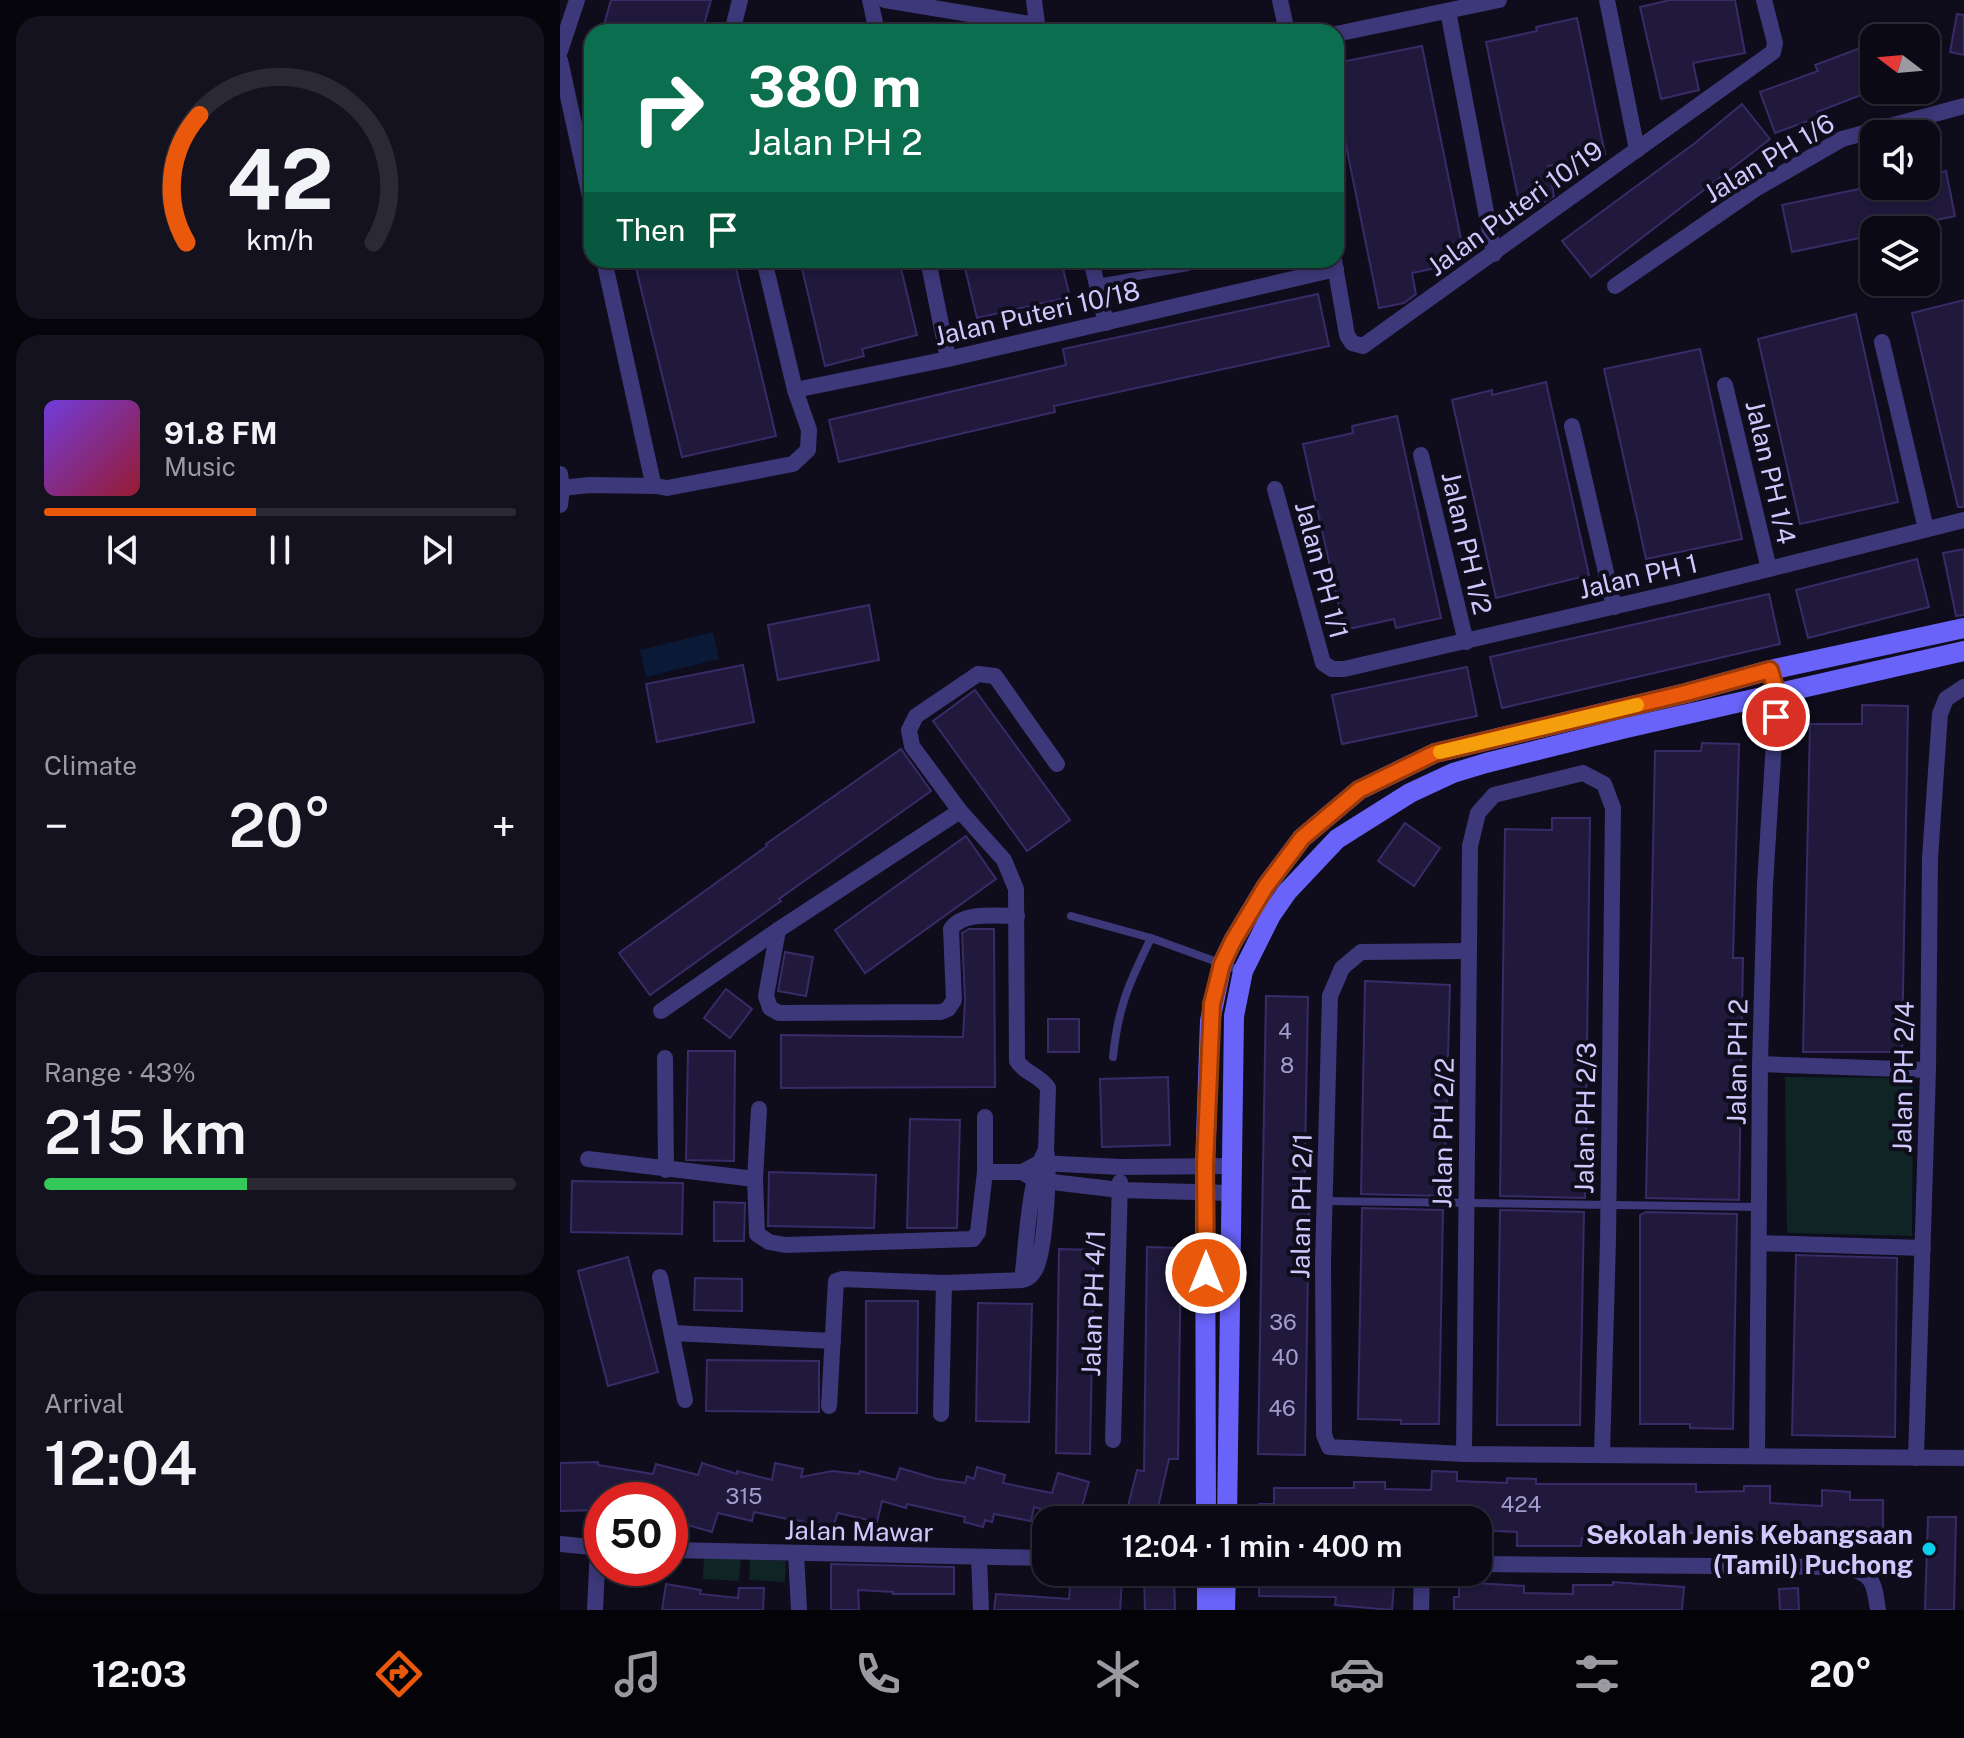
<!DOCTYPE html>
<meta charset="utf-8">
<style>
body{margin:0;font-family:"Public Sans",sans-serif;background:#14121e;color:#f1f3f6;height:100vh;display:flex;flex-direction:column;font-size:30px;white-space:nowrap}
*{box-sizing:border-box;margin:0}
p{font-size:26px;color:#9a9aa0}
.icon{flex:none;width:44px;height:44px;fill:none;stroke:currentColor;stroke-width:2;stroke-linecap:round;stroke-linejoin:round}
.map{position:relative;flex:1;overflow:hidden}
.drawer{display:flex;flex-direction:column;gap:16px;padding:16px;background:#06050c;width:560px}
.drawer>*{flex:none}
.banner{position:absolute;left:24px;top:24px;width:760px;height:244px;border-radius:24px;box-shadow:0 4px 12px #0003,0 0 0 2px #2b2a34;background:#0b6e4f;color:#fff;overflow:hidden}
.needle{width:52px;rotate:286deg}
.fabs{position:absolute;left:1300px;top:24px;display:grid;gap:16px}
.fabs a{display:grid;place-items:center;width:80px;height:80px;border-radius:16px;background:#0b0915;box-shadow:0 4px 12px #0003,0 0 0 2px #2b2a34;font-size:40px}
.speed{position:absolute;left:24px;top:1482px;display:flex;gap:16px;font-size:40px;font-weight:700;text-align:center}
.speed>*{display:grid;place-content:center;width:104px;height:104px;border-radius:50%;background:#0b0915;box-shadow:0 4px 12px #0003,0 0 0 2px #2b2a34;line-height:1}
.speed .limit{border:12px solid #d22;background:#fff;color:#111}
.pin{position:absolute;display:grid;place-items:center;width:68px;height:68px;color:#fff;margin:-34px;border:4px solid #fff;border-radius:50%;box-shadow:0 2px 8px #0007}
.me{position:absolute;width:88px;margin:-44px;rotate:0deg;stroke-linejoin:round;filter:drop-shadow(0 0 6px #0008)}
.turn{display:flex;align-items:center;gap:28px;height:168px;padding:0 32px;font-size:36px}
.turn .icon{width:104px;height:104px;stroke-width:2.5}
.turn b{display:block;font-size:56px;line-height:68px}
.then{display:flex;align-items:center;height:76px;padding:0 32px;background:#0003;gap:16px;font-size:30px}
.big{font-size:60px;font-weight:600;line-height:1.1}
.drawer .widget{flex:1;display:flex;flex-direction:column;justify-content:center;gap:12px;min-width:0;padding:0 28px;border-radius:24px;background:#14121e}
.drawer .dial{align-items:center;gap:0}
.dial svg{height:208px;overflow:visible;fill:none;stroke:#2b2a34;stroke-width:7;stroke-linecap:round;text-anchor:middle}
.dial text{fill:#f1f3f6;stroke:none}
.song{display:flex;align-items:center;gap:24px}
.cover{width:96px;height:96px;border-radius:12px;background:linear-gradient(135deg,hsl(260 70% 55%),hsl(350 70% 35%))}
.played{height:8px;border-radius:4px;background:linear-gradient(90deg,#ea580c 45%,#2b2a34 45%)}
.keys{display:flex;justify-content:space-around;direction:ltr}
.heat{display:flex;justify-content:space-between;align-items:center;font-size:44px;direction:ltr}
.charge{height:12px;border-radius:6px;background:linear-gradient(90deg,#34c759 43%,#2b2a34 0)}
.trip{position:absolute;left:472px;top:1506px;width:460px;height:80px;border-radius:24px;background:#0b0915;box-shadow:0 4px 12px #0003,0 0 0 2px #2b2a34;font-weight:600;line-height:80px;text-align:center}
.tabs{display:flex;height:128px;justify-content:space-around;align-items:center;background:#040408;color:#9a9aa0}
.tabs .icon{width:56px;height:56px}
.tabs .on{color:#ea580c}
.tabs b{font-size:36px;color:#f1f3f6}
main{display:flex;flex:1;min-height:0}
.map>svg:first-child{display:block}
</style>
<main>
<section class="drawer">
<div class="widget dial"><svg viewBox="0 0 100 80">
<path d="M14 69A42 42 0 1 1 86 69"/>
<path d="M14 69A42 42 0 0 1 19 20" stroke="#ea580c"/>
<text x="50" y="56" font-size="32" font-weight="700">42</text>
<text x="50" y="72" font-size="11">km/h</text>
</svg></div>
<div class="widget">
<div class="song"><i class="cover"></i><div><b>91.8 FM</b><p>Music</p></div></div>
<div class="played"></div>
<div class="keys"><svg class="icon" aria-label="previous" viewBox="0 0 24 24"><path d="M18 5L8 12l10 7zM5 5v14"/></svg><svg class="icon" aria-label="pause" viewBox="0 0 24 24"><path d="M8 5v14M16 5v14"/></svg><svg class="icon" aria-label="next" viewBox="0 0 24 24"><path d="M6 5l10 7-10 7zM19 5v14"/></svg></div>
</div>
<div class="widget"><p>Climate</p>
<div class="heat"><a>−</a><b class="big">20°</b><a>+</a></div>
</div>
<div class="widget"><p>Range · 43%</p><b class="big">215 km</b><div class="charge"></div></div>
<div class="widget"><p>Arrival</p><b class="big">12:04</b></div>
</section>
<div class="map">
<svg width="1404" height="1610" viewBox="0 0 1404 1610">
<rect width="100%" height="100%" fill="#0f0c1c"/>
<g fill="#0f2525">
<path d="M1225,1077l128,1 -1,158 -125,-3z"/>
<path d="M144,1556l37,2 -2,23 -36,-2z"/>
<path d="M190,1559l36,2 -1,21 -36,-2z"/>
</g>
<path fill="#0a1936" d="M153,632l6,27 -73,18 -6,-27z"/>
<g fill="#20193c" stroke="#382b67" stroke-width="2">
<path d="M51,0h100l-9,32h-100z"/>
<path d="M1110,0h65l10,53 -52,10 6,27 -38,9 -21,-92z"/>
<path d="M1397,14l7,1v40l-14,-3z"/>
<path d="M1017,18l28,136 -57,12 6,30 -8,5 -26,6 -34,-165 51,-11 -1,-4z"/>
<path d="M1314,43v47l-57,22 2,5 -44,16 -15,-41 58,-21 -3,-6z"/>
<path d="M862,46l43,213 -6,4 -47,10 4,21 -12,9 -25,5 -43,-212v-33z"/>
<path d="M1182,104l28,35 -179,138 -29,-36 133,-98z"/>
<path d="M1386,171l9,45 -64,14h-17v5l-82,17 -10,-47 91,-19h53v-10z"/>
<path d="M74,260h100l42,176 -94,21z"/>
<path d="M240,260h99l18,75 -55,14 2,7 -39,10z"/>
<path d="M403,260h98l9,37 -93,21z"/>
<path d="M758,294l11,52 -275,60 1,6 -216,50 -10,-42 237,-55 -3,-16z"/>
<path d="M1404,300v207h-6l-46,-194z"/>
<path d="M1296,314l42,188 -98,22 -42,-185z"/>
<path d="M1140,349l42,190 -96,20 -42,-190z"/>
<path d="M986,382l43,193 -93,23 -44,-198 40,-10v5z"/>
<path d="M837,416l44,202 -45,10 -2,-9 -50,11 -41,-186 50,-11 -1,-7z"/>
<path d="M1404,549v66l-8,1 -13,-63z"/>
<path d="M1357,559l12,48 -121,31 -12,-48z"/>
<path d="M1209,594l11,50 -278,64 -12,-51z"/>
<path d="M309,605l10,55 -101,20 -10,-55z"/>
<path d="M183,665l11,57 -97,20 -11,-58z"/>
<path d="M907,667l10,49 -135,28 -10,-49z"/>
<path d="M415,690l95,130 -43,31 -94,-130z"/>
<path d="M1302,705l46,1 -6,346h-99l7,-328h52z"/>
<path d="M1142,743l37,1 -6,214h10l-4,242 -93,-2 9,-447h46z"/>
<path d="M341,749l30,42 -152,108 2,2 -131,94 -31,-42 148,-107 -1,-2z"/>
<path d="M992,818h38l-5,380 -85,-2 5,-367 47,1z"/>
<path d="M845,823l35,25 -26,38 -36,-25z"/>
<path d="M406,836l30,43 -131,94 -30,-43z"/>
<path d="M409,929h25l1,158 -214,1v-53l182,2 2,-37 -3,-67z"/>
<path d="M225,952l28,5 -7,39 -28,-5z"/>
<path d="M805,981l85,4 -6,211 -83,-2z"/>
<path d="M166,989l26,20 -22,29 -26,-20z"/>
<path d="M706,996l42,1 -4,208h5l-4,250 -47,-1z"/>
<rect x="488" y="1019" width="31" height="33"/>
<path d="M128,1051h47l-1,110 -48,-1z"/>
<path d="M608,1077l2,68 -68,2 -2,-68z"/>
<path d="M350,1119l50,1 -3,108h-50z"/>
<path d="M209,1172l107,3 -2,53 -106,-2z"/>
<path d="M12,1181l111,2 -1,51 -111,-2z"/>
<path d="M154,1202l31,1 -1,38h-30z"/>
<path d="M802,1208l81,2 -4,214h-38v-4l-43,-1z"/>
<path d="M940,1210l84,2 -4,213h-83z"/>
<path d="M1086,1212l91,2 -4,215 -43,-1v-4h-50v-209z"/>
<path d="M587,1247l34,1 -3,211h-9l-14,61 -30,-2 12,-48 7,1z"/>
<path d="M499,1249l35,1 -4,204 -34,-1z"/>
<path d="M1236,1255l101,3 -2,179 -103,-2z"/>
<path d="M68,1257l30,115 -50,14 -30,-115z"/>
<path d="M135,1278l47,1v32l-48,-1z"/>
<path d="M306,1301h52l-1,112h-51z"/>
<path d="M418,1303l54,1 -3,118 -53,-1z"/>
<path d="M147,1360l112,1v51l-113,-1z"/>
<path d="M38,1462v3l55,9 3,-10 42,11 4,-12 35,11v-3l35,9 3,-17 28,6 -2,8 31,-6 27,3 1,-3 36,9 4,-12 37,11 28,4 2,-7 7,3 3,-12 28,8 -2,8 49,10 6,-20 31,9 -11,38 -44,-13 -3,14 -37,-7 -2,8 -7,-2 -2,7 -19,-5 1,-5 -58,-13 -1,4 -24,-7 -5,21 -39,-9 -7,19 -39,-14v2l-38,-8 -2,9 -34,-8 -6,19 -42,-12v-20h-71v10l-39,1v-48z"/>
<path d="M872,1471l25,1v9l50,2v-5l29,1v5h160v8l48,-1v-5h26v17l52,3v-16l28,2v8h33v39h-140v-7l-127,2 -1,5 -33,-1 -1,8h-64v-14l-39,-2v-10h-11v-10l-40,-2v12h-168v-16h15v-16h80v-6h31v7l46,1z"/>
<path d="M1368,1517h28l-2,93h-29z"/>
<path d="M271,1564l123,3v27h-61v-2l-35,-2 1,20h-28z"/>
<path d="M614,1574l1,36h-30l-1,-34z"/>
<path d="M511,1576l51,4 -2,30h-126l2,-16 73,5z"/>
<path d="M699,1576l68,1 67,6 -2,27 -57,-5 1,-8 -77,-1z"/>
<path d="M899,1582l65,4v7l49,1v-9h40v-3l71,5 -2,23h-228v-13h5z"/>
<path d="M106,1584l35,6 -1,4 38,4 1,-10h25l-1,22h-101z"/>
<path d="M1238,1588l1,22h-19l-1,-21z"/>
</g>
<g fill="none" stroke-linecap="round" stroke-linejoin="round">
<g stroke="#3c3879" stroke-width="8">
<path d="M537,283l91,-16"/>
<path d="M511,916l80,22 91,33"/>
<path d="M553,1057c5,-50 16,-74 38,-119"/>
<path d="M765,1201l434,6"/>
</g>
<g stroke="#3c3879" stroke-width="16">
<path d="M310,0l7,32"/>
<path d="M325,0l151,25"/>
<path d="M474,0l4,32"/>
<path d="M720,0l7,32"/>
<path d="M1047,0l30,150"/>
<path d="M888,11l46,243"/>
<path d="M172,32l8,-32"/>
<path d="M776,34l163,-34"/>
<path d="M0,51l17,-51"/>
<path d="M0,60l32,146"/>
<path d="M44,260l49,223 3,3 11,2 126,-24 15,-14 1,-20 -14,-40 -31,-130"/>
<path d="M368,260l20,99"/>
<path d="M531,260l15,63"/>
<path d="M774,260l13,75 5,8 11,3 410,-294 2,-9 -11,-43"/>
<path d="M1055,286l142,-98 85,-49 122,-33"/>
<path d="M1322,342l44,187"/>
<path d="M1165,385l44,184"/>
<path d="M235,390l153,-31 388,-90"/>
<path d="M1012,426l42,181"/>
<path d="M861,455l45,187"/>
<path d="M0,474l2,14 -2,17"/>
<path d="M2,488l27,-3 67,1"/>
<path d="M715,489l48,174 9,6h12l337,-78 283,-71"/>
<path d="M218,930l-12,66 4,12 9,5 162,-1 7,-3 6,-9 -3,-71c12,-18 47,-13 66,-13"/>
<path d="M909,951l-108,1 -19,16 -12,28 -7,265 1,174 5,12 135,7 500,4"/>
<path d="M101,1011l117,-81 182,-119"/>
<path d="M105,1058l1,112"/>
<path d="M1200,1064l168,6"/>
<path d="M199,1109l-4,70 2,55 12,8 16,3 188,-6 5,-7 7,-60v-55"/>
<path d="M486,1150l2,-62c-8,-13 -24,-15 -31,-27l-1,-172 -12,-29 -44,-49 -48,-65 -3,-16 7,-14 62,-42 17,2 62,88"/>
<path d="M28,1159l167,20"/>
<path d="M425,1172h37"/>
<path d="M672,1193l-112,-3 -85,-10 -13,-8 17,-9 82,4 111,-1"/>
<path d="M1199,1243l164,5"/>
<path d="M100,1277l25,123"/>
<path d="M113,1333l160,8"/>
<path d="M269,1406l7,-125 6,-2 102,4 78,-3c8,-2 10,-5 14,-12 9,-19 14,-97 10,-118 -18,31 -19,93 -24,130"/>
<path d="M381,1414l3,-131"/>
<path d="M553,1440l7,-258"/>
<path d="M904,1454l6,-608 8,-33 16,-18 89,-22 21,11 9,24 -5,432 -6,215"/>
<path d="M1197,1456l3,-392 5,-180 12,-190 -7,-24"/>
<path d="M1356,1458l12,-388 2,-212 10,-144 6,-15 18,-12"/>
<path d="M0,1544l42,4"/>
<path d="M110,1550l376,8"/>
<path d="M236,1553l3,57"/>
<path d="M419,1557l2,53"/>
<path d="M918,1564l367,3c29,7 29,16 33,43"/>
<path d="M35,1610l3,-62"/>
<path d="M861,1610l1,-38"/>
</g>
<g stroke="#6a63f9" stroke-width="20">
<path d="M646,1520l-1,-354 5,-145 12,-57 11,-23 33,-55 36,-48 57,-48 76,-37 251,-60 84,-23 194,-42"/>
<path d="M667,1520l7,-504 9,-45 28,-56 16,-23 50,-53 73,-46 43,-20 33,-10 140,-35 338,-77"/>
<path d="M647,1572v38"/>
<path d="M665,1610l1,-38"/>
</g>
</g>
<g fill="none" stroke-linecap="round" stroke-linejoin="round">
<g stroke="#983908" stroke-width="20">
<path id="route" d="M646,1273l-1,-107 7,-162 10,-40 11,-23 33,-55 36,-48 57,-48 76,-37 251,-60 84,-23 7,24 -1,23"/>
</g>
<use href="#route" stroke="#ea580c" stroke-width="14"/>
<path stroke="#f59e0b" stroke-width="14" d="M880,752l197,-47"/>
</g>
<circle fill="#09cde9" stroke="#0f0c1c" stroke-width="3" cx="1369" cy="1549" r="8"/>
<g text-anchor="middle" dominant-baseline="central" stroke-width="8" stroke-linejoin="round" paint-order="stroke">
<g font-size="22" fill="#a39ccd">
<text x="725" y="1031">4</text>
<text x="727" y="1065">8</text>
<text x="723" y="1322">36</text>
<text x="725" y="1357">40</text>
<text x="722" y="1408">46</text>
<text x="184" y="1496">315</text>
<text x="961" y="1504">424</text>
</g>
<g font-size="26" fill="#cfc8fd" stroke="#0f0c1c">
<text transform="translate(1209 158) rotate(-31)">Jalan PH 1/6</text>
<text transform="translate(955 208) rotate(-36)">Jalan Puteri 10/19</text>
<text transform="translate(477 313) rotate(-13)">Jalan Puteri 10/18</text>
<text transform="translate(1211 472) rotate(77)">Jalan PH 1/4</text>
<text transform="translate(907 543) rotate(77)">Jalan PH 1/2</text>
<text transform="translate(762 570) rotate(75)">Jalan PH 1/1</text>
<text transform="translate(1078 576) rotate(-13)">Jalan PH 1</text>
<text transform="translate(1177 1062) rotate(-89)">Jalan PH 2</text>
<text transform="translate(1343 1077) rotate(-89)">Jalan PH 2/4</text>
<text transform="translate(1025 1118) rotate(-89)">Jalan PH 2/3</text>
<text transform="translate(883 1133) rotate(-89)">Jalan PH 2/2</text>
<text transform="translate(741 1206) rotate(-89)">Jalan PH 2/1</text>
<text transform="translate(533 1303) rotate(-88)">Jalan PH 4/1</text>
<text transform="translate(299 1531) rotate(1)">Jalan Mawar</text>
</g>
<g font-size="26" font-weight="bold" fill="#cfc8fd" stroke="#0f0c1c" text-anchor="end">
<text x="1353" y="1534">Sekolah Jenis Kebangsaan<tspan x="1353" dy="30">(Tamil) Puchong</tspan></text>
</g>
</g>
</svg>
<div class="fabs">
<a><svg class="needle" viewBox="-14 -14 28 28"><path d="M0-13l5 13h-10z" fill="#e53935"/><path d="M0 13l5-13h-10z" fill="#9a9aa0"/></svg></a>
<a><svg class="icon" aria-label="sound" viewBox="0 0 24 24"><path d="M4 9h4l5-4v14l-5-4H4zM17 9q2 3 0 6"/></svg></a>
<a><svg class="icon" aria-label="layers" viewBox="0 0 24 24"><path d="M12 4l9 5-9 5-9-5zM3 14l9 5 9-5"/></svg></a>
</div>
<div class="speed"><div class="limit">50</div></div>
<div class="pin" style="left:1216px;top:717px;background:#d93025"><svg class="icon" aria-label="arrive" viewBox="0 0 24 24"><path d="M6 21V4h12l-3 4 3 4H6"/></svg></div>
<svg class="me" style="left:646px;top:1273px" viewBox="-20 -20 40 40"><circle r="17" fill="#ea580c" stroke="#fff" stroke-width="3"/><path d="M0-11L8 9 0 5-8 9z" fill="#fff"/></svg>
<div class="trip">12:04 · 1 min · 400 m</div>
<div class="banner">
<div class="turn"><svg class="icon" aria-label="right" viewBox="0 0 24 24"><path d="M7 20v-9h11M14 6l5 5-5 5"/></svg><div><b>380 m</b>Jalan PH 2</div></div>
<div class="then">Then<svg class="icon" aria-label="arrive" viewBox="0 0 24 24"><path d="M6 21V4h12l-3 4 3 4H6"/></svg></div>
</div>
</div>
</main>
<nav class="tabs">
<b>12:03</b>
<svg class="icon on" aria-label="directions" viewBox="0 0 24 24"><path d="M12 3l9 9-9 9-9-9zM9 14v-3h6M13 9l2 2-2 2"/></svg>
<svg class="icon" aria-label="music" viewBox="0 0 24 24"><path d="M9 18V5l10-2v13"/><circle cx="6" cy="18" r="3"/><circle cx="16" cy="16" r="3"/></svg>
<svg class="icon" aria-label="phone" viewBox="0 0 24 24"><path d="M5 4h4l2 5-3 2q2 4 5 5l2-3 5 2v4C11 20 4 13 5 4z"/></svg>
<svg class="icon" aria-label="climate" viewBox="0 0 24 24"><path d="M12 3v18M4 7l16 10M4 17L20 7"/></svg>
<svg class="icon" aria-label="car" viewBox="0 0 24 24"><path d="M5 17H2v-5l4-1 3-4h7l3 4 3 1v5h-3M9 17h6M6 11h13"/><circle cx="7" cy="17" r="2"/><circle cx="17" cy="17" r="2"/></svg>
<svg class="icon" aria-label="filters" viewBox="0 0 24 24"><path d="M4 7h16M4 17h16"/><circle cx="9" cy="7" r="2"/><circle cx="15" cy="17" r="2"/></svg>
<b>20°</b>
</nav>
